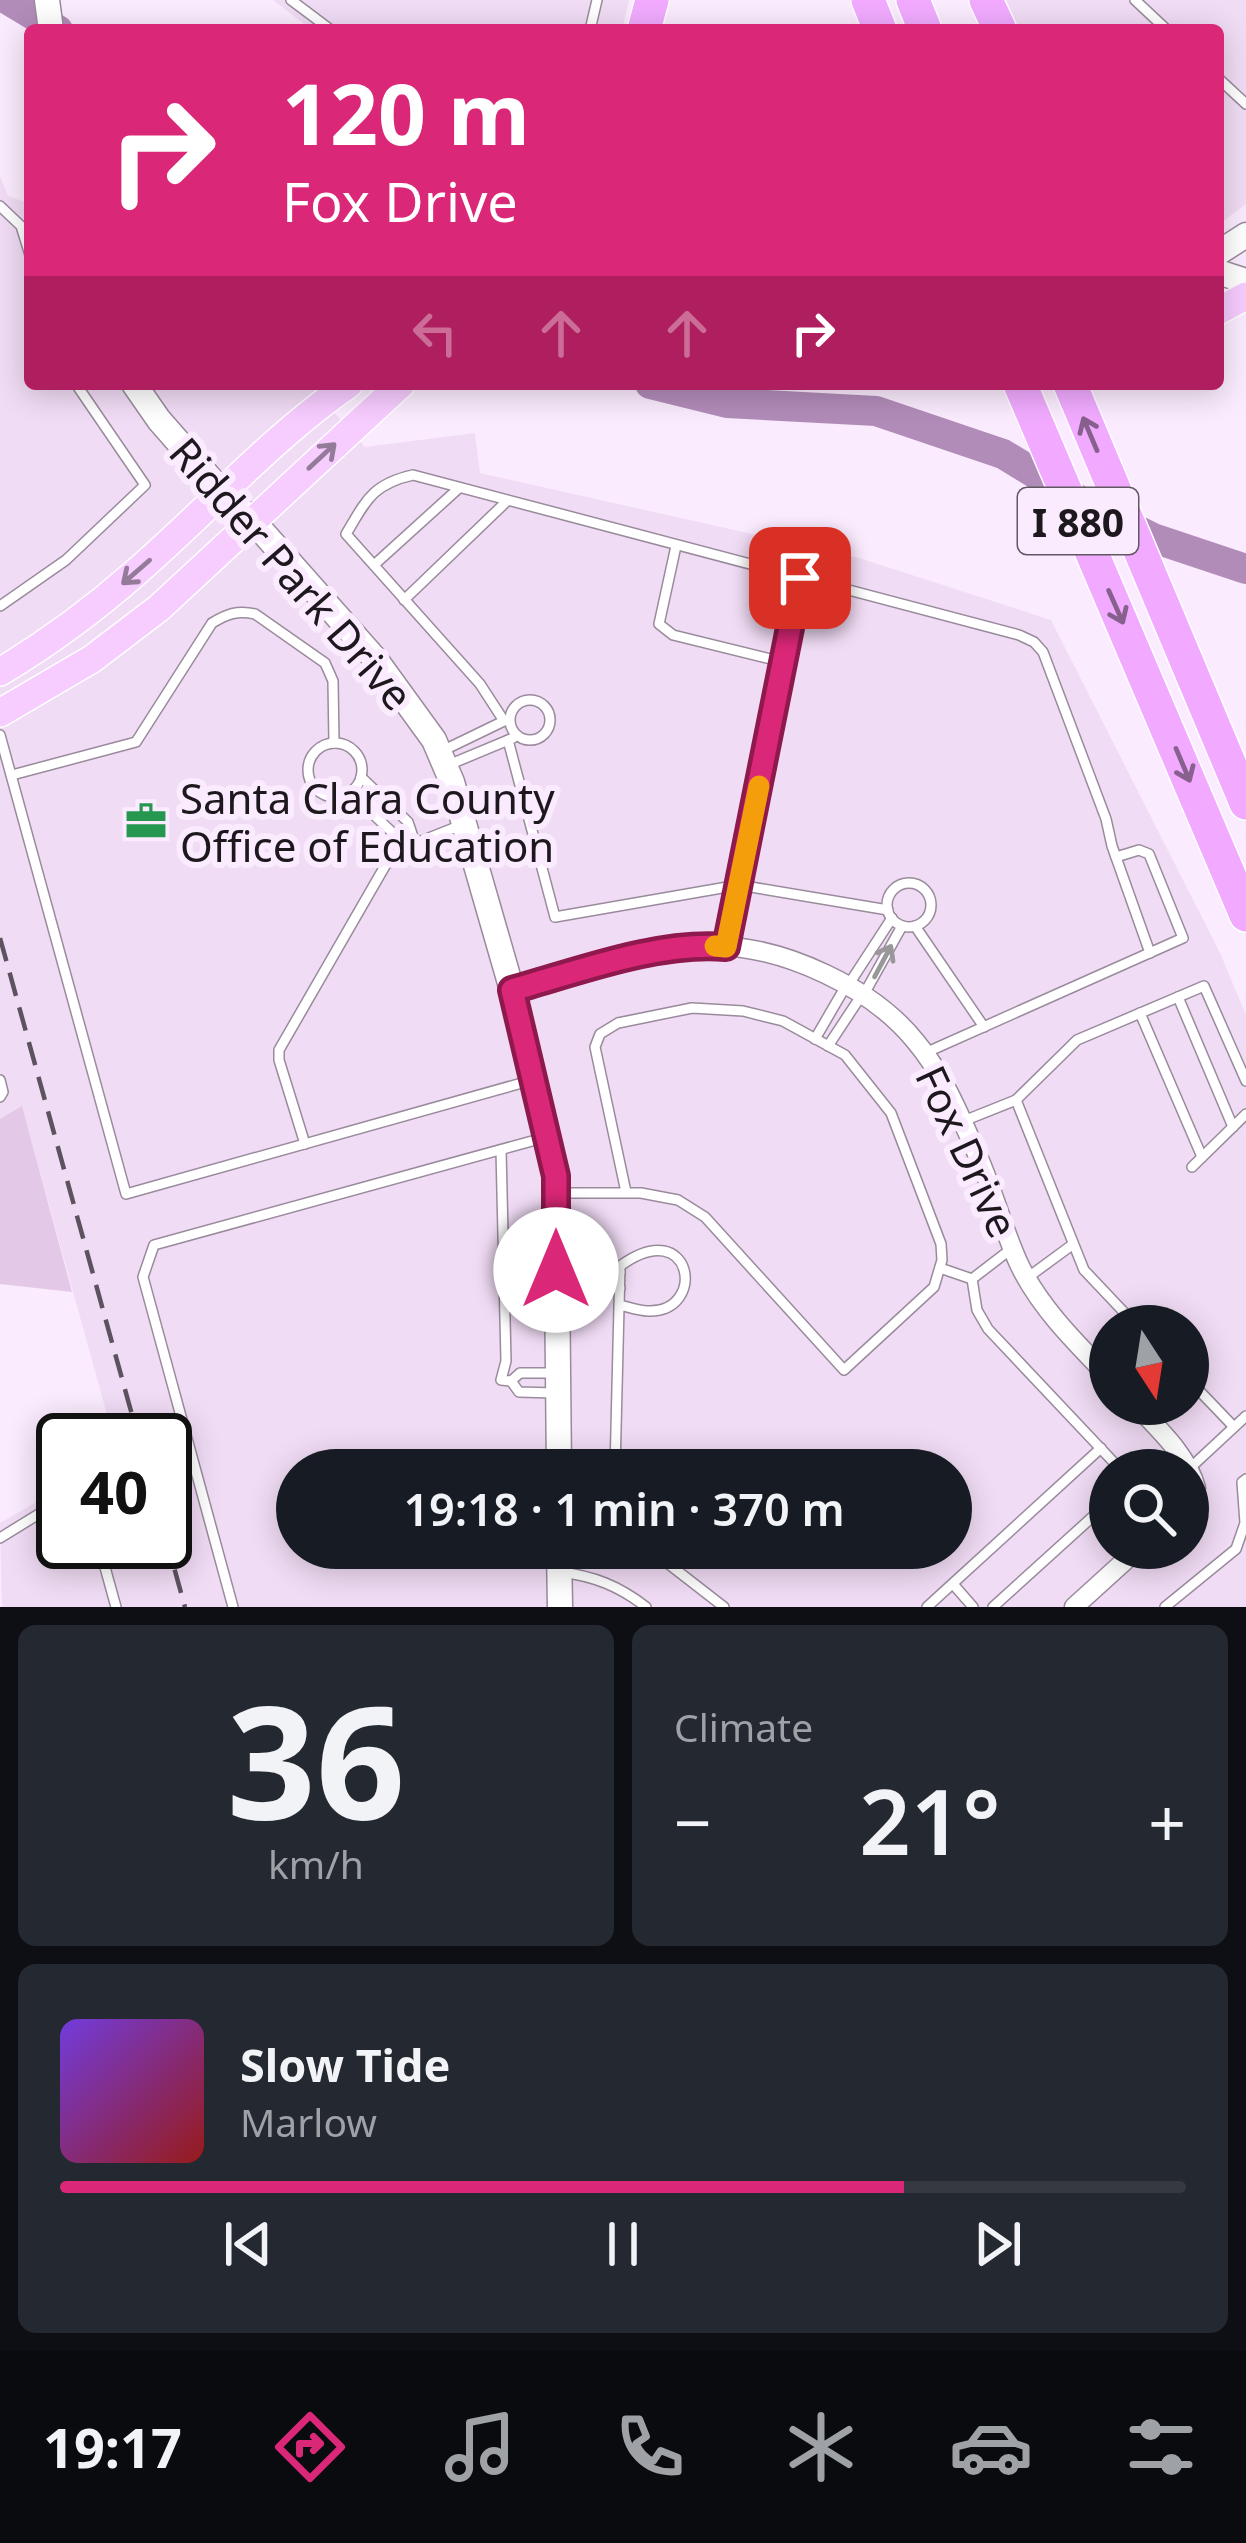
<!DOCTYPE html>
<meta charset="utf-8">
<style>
body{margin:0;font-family:"Noto Sans",sans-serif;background:#242831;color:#f1f3f6;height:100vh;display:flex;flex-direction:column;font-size:45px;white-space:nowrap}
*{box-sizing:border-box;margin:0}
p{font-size:39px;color:#9ea1a6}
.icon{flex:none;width:66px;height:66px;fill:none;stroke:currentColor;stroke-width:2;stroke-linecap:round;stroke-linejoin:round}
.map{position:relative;height:1607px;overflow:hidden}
.drawer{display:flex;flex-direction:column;gap:18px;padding:18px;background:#0d0f14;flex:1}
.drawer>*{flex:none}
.top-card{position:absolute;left:24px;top:24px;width:1200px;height:366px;border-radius:12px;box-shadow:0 6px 30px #0003;background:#db2777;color:#fff;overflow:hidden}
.needle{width:78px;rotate:168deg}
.buttons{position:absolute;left:1089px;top:1305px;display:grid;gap:24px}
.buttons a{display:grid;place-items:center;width:120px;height:120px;border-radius:50%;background:#171b24;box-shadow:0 6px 30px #0003;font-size:60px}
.speed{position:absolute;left:36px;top:1413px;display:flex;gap:24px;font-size:60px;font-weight:700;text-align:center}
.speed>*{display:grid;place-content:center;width:156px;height:156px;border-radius:50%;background:#171b24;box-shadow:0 6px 30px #0003;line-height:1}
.speed .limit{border:6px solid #111;border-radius:18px;background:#fff;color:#111}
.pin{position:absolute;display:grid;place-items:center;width:102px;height:102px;color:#fff;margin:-51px;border-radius:24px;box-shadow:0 6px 18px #0006}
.me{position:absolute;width:132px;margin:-66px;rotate:0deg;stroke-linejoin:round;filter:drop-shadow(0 0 9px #0008)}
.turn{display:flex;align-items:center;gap:42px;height:252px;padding:0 60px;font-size:54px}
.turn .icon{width:156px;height:156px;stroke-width:2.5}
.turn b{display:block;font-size:84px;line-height:102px}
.lanes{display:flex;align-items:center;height:114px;padding:0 60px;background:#0003;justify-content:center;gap:60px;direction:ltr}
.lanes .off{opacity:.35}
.big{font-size:90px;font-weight:600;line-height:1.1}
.drawer .widget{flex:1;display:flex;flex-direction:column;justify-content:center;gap:18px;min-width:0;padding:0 42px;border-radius:18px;background:#242831}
.drawer .dial{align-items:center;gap:0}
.dial b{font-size:156px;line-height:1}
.song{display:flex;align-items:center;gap:36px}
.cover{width:144px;height:144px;border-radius:18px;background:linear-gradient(135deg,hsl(260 70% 55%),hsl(0 70% 35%))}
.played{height:12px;border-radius:6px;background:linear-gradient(90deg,#db2777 75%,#363941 75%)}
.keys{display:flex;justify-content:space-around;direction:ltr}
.heat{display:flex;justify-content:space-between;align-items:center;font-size:66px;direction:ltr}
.drawer .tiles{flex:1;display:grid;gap:18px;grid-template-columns:1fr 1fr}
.widget:last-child{grid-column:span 2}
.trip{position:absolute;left:276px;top:1449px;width:696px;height:120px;border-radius:60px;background:#171b24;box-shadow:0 6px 30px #0003;font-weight:600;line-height:120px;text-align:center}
.tab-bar{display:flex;height:192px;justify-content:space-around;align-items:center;background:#090b0e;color:#9ea1a6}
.tab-bar .icon{width:84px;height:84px}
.tab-bar .on{color:#db2777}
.tab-bar b{font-size:54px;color:#f1f3f6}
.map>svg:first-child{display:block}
</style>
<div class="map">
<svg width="1246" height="1607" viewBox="0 0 1246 1607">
<rect width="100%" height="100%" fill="#fbebfe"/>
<g fill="#f1dcf5" fill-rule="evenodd">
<path d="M273,0h356l-7,30h-310z"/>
<path d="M999,0h247v204l-28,21v-195h-205z"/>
<path d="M0,176l8,20 22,8v180h279l56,63 110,-14 5,40 379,85 192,62 169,333 26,62v592h-1244l-2,-84 63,-36v55h102v-102h-51l-92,-333 -22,12zM1110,1326h78v78h-78zM297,1470h654v78h-654zM1110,1470h78v78h-78z"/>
</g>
<path fill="#e3c8e8" d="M22,1106l50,186 -72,-8v-165z"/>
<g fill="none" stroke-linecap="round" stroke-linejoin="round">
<g stroke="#b28cb9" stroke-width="30">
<path d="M8,0l50,30"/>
<path d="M650,384l77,19 149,8 127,43 84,51 66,33 93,31"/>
</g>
<g stroke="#998b9c" stroke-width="12">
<g id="lane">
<path d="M291,0l40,30"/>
<path d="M1135,0l32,30"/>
<path d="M590,30l7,-30"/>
<path d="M1218,78l28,26"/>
<path d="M0,206l21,20 9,29"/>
<path d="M676,546l-17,78 14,11 110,27"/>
<path d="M374,565l85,-77"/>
<path d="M404,600l102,-98"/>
<path d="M0,606l66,-46 79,-75 -69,-101"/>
<circle cx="530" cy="720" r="20"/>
<path d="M504,721l-24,-37 -134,-150c20,-33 26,-50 67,-59l606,160 15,7 9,10 63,167 6,27 38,107"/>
<path d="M0,735l126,459 403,-113"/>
<path d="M508,740l47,177 184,-32 149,25"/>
<circle cx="335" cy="770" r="27"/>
<path d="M444,750l60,-29"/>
<path d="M446,766l67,-28"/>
<path d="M12,775l124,-33 76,-119c15,-9 25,-13 43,-9l70,49 8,18 1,62"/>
<path d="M361,777l47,45 7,21"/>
<path d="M350,792l47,45h14"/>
<circle cx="909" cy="905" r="22"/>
<path d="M915,926l69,101"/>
<path d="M726,947l74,-369"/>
<path d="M849,984l43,-66"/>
<path d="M863,996l39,-70"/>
<path d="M1178,997l55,130"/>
<path d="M1140,1013l62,144"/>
<path d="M815,1039l32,-55"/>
<path d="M828,1046l33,-50"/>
<path d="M925,1053l258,-115 -34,-84 -10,-4 -23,7"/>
<path d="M0,1080l3,12 -3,5"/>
<path d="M961,1122l55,-22"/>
<path d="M305,1144l-26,-84v-10l106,-184 16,-17 58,-23"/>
<path d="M501,1150l5,211 -5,19 10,1 9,-8h36"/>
<path d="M1192,1167l54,-53"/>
<path d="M561,1193h80l37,7 27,17 139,153 90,-83 8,-27 -1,-16 -50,-131 -46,-58 -62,-34 -40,-10 -51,-3 -74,15 -18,11 -5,13 31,145"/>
<path d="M940,1268l32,11"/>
<path d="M560,1270l60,2"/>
<path d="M1027,1278l45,-33"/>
<path d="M972,1279l5,31 11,19 133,141"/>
<path d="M972,1279l39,-30"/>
<path d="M562,1289l58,-1"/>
<path d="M1137,1326l-53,-56 -68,-170 61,-60 127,-54 42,95"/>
<path d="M1188,1379l46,48"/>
<path d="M511,1381l8,11 35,1"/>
<path d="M1189,1469l57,-53"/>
<path d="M615,1470l5,-204c73,-53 88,47 28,45 -9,0 -20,-4 -28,-6"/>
<path d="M0,1538l63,-39"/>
<path d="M98,1542l18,65"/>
<path d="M648,1548l76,59"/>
<path d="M560,1572c34,4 59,14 86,35"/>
<path d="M953,1584l20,23"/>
<path d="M233,1607l-90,-330 11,-32 389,-107"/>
<path d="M927,1607l174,-159"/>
<path d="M993,1607l117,-106"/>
<path d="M1165,1607l71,-58 9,-26 -3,-41 4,-3"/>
</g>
</g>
<g stroke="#998b9c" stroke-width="21">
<g id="street">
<path d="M512,990c66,-18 135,-45 204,-44 69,1 157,42 200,96 27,32 44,74 61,112 16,36 26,75 42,110 21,44 58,80 91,114"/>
<path d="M1135,1404c23,25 52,50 61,84l-8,15"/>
<path d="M1074,1607l65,-59"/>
</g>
</g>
<g stroke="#998b9c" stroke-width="27">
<g id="secondary">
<path d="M47,0l4,30"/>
<path d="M1218,253l28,-18"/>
<path d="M1218,272l28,9"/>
<path d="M134,384l25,36 63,72 31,29 123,139 58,80 18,42 60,208 44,186 3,294"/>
<path d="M559,1548l1,59"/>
</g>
</g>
<g stroke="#fff" stroke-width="30">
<g id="primary">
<path d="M1218,311l28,-15"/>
<path d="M0,672c48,-29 92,-61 134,-98 73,-63 136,-135 215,-190"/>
<path d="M0,713l92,-54 67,-51 242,-224"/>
</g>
</g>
<g stroke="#fff" stroke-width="36">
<g id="highway">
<path d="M868,0l12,30"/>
<path d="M913,0l12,30"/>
<path d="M986,0l14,30"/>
<path d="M644,30l8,-30"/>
<path d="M1020,384l226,531"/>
<path d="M1070,384l176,419"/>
</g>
</g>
<use href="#lane" stroke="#fff" stroke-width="9"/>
<use href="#street" stroke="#fff" stroke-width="18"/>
<use href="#secondary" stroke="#fff" stroke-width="24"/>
<use href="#primary" stroke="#f7ccff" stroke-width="27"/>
<use href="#highway" stroke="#f1aaff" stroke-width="33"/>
<g stroke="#5c535e" stroke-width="4.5" stroke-dasharray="24 12" stroke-linecap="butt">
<path d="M0,938l139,502"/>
<path d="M165,1535l20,72"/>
</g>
</g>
<defs><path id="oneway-shaft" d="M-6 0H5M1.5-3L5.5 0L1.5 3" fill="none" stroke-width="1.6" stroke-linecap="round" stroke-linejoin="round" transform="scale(3)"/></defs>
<g stroke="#87608e">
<use href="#oneway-shaft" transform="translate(1090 434) rotate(-113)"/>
<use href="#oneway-shaft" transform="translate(1116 607) rotate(66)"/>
<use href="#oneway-shaft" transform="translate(1183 765) rotate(67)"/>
</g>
<g stroke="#957b9a">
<use href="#oneway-shaft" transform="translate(322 456) rotate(-43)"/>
<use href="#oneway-shaft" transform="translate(136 572) rotate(139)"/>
</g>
<use stroke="#99979a" href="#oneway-shaft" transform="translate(883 961) rotate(-62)"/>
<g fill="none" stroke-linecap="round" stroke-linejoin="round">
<g stroke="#8e194d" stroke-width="30">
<path id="route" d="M556,1270v-94l-44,-186c65,-18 146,-49 214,-43l74,-369"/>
</g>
<use href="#route" stroke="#db2777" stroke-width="21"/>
<path stroke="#f59e0b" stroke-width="21" d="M715,946l11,1 33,-161"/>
</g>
<defs>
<g id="office-bare" transform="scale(3.24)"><path d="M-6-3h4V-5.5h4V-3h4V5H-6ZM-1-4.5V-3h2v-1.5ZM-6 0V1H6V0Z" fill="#259751" stroke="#fbebfe" stroke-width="2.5" paint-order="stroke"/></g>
</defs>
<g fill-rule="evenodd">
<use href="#office-bare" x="146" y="821"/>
</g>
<g text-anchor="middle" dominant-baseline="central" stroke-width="12" stroke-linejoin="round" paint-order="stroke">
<rect fill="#fbebfe" stroke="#605761" stroke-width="3" x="1018" y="488" width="120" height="66" rx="9"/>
<g font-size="39" font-weight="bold" fill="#1d171e">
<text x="1078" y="521">I 880</text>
</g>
<g font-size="42" fill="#1d171e" stroke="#fbebfe">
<text transform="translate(292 573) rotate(49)">Ridder Park Drive</text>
<text transform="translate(968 1151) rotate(65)">Fox Drive</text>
</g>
<g font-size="42" fill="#1d171e" stroke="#fbebfe" text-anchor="start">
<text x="180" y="797">Santa Clara County<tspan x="180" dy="48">Office of Education</tspan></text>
</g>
</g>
</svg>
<div class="buttons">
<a><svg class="needle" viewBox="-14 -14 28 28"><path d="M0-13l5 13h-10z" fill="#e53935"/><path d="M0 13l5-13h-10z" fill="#9ea1a6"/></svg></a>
<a><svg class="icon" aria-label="search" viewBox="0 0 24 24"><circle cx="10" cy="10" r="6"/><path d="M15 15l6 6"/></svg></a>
</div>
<div class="speed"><div class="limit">40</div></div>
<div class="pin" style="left:800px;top:578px;background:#d93025"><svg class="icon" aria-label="arrive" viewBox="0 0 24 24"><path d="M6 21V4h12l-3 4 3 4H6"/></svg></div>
<svg class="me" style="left:556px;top:1270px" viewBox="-20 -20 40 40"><circle r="19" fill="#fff"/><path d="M0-13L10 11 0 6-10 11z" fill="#db2777"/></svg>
<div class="trip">19:18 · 1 min · 370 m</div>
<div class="top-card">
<div class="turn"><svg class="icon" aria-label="right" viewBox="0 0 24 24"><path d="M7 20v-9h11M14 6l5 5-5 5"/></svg><div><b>120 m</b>Fox Drive</div></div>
<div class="lanes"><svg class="icon off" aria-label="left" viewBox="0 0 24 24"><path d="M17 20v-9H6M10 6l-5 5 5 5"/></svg><svg class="icon off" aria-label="ahead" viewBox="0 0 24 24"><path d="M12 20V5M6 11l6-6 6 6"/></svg><svg class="icon off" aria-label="ahead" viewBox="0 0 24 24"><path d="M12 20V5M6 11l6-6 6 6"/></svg><svg class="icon" aria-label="right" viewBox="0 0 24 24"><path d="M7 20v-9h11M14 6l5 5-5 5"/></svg></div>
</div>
</div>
<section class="drawer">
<div class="tiles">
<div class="widget dial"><b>36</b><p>km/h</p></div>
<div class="widget"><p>Climate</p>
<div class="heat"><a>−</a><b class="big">21°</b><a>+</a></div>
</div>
<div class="widget">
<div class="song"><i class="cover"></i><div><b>Slow Tide</b><p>Marlow</p></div></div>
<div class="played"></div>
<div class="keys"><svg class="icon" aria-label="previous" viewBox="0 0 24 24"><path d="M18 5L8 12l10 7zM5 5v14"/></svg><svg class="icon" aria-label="pause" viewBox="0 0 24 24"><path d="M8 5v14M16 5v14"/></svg><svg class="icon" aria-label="next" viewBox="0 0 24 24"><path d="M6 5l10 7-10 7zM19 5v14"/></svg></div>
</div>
</div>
</section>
<nav class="tab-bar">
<b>19:17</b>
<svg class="icon on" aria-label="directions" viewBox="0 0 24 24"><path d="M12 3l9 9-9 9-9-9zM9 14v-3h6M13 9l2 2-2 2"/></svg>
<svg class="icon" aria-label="music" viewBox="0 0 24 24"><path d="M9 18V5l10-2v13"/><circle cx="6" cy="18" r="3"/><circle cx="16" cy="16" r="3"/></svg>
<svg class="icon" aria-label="phone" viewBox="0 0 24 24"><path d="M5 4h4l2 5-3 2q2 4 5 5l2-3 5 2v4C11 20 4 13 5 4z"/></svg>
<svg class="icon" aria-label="climate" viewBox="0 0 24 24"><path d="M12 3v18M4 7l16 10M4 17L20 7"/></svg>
<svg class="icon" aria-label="car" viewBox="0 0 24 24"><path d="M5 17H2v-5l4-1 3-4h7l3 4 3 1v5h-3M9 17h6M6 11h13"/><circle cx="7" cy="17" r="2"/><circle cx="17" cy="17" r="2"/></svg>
<svg class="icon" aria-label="filters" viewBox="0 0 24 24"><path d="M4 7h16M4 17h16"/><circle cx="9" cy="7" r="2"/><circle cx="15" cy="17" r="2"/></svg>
</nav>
